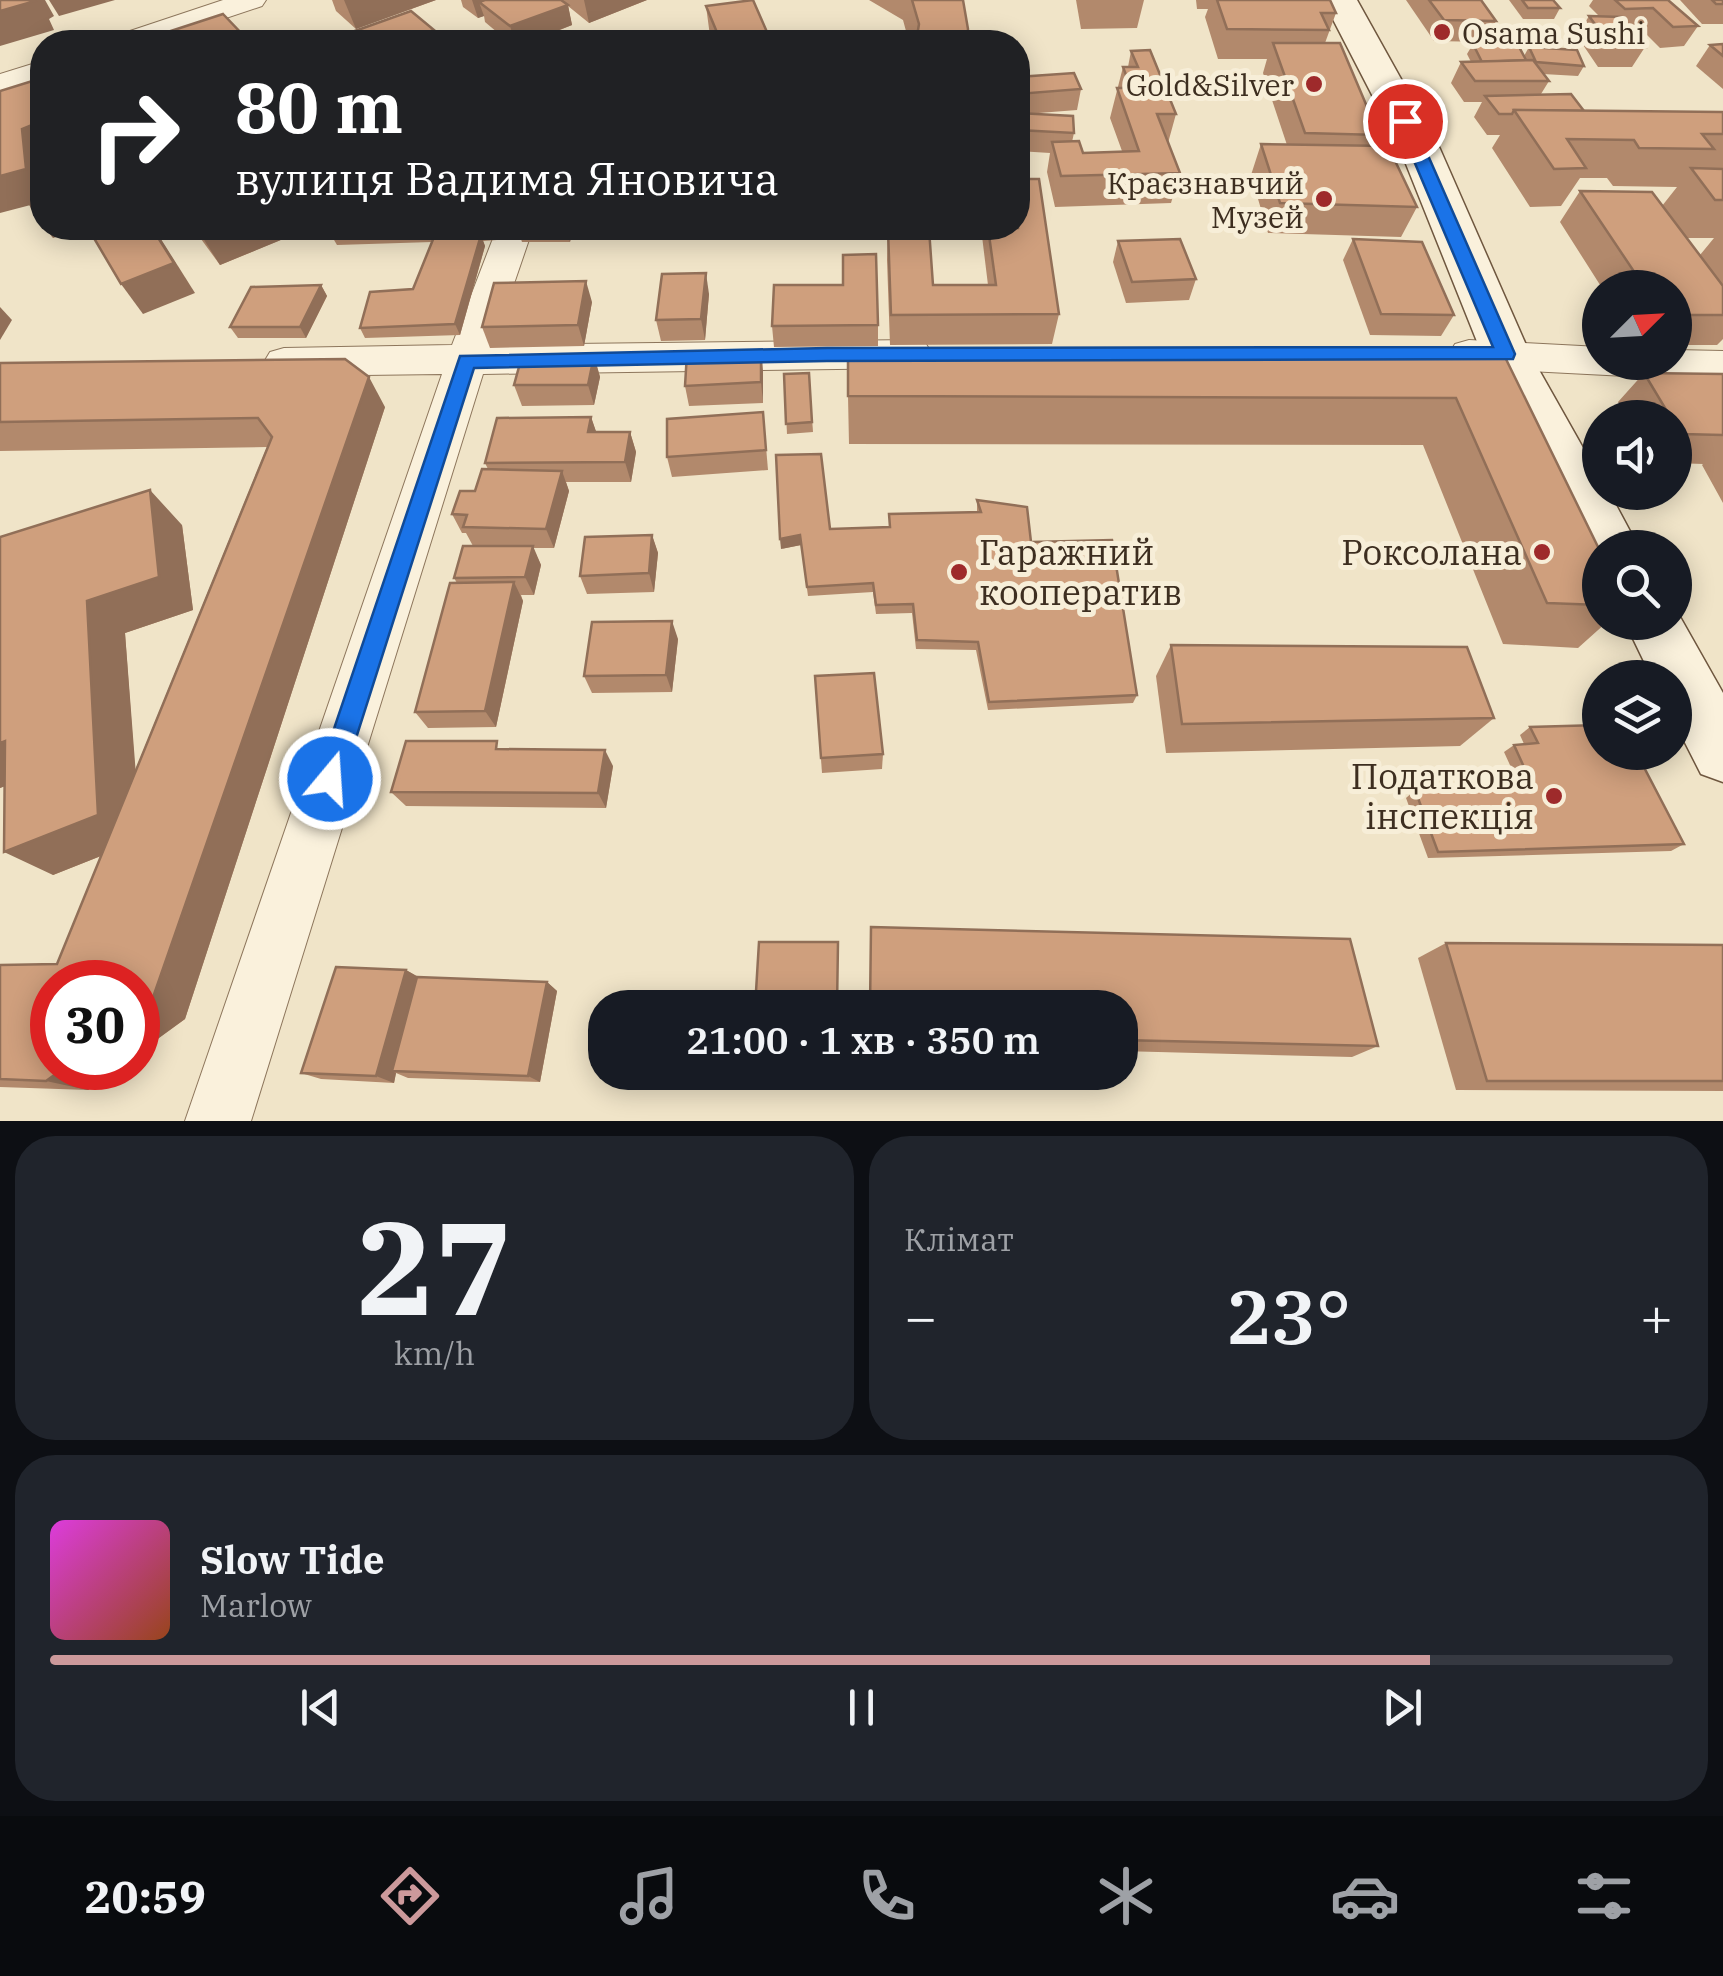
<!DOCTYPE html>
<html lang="uk">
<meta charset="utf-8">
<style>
body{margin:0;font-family:"IBM Plex Serif",serif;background:#20242c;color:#f1f3f6;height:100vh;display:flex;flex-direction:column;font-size:38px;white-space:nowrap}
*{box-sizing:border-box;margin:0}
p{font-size:32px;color:#9ea1a6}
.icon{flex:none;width:55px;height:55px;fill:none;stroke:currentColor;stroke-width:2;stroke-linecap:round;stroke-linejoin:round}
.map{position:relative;height:1121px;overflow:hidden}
.sheet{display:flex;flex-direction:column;gap:15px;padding:15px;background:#0d0f14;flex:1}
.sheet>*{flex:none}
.top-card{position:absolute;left:30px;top:30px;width:1000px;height:210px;border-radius:40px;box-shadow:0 5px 25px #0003;background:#202124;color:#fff;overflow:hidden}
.needle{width:65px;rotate:66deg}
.controls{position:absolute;left:1582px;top:270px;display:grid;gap:20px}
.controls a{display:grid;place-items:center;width:110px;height:110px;border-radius:50%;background:#171b24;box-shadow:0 5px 25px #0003;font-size:50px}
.speed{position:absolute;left:30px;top:960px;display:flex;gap:20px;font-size:50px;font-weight:700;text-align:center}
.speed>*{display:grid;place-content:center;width:130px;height:130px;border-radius:50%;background:#171b24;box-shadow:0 5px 25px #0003;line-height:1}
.speed .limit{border:15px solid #d22;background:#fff;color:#111}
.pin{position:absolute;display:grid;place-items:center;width:85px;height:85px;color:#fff;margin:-42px;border:5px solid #fff;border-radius:50%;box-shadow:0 2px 10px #0007}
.me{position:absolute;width:110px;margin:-55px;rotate:18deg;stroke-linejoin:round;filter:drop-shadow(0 0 8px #0008)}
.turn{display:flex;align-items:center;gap:35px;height:210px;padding:0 40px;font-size:45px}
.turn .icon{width:130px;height:130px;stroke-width:2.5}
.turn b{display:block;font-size:70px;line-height:85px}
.big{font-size:75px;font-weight:600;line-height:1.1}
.sheet .widget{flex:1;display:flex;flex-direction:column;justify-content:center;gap:15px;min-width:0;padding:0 35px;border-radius:40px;background:#20242c}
.sheet .dial{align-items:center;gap:0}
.dial b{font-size:130px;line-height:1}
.song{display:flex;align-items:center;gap:30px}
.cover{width:120px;height:120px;border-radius:15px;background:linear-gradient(135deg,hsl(300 70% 55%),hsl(20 70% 35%))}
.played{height:10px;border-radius:5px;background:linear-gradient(90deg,#cc999b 85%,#363941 85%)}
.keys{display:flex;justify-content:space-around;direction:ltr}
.heat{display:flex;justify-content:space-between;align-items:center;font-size:55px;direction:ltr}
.sheet .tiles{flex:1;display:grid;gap:15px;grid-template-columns:1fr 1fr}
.widget:last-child{grid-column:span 2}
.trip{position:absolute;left:588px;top:990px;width:550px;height:100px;border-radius:40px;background:#171b24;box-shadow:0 5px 25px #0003;font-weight:600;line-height:100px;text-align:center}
.tab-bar{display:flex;height:160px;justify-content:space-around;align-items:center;background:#090b0e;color:#9ea1a6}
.tab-bar .icon{width:70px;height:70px}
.tab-bar .active{color:#cc999b}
.tab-bar b{font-size:45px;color:#f1f3f6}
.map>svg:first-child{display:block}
</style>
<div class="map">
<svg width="1723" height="1121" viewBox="0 0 1723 1121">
<rect width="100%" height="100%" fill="#f0e4c8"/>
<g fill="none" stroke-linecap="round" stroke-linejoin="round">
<g stroke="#8d765c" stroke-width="2">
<g id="street">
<path d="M223,0h43l-4,6 -108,36h-43l4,-6z"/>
<path d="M42,61v19l-42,14v-20z"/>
<path d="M497,228h36l-40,117 419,-5 14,4 6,10 -6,10 -14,4 -429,6 -232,747h-66l257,-747 -158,2 -14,-4 -6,-10 6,-10 14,-4 168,-3z"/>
<path d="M1469,340l131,7v15h75v-12l48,1v30l-254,-13 -14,-4 -6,-10 6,-10z"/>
</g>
</g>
<g stroke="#6f573f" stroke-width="3">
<g id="secondary">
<path d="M1323,0h34l83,149 90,205 70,124v14h9l30,56h-39v18l-7,-2 -111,-210 -82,-205z"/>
<path d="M1675,608l48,85v89l-22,-8 -26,-51v-45h-23l-27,-56h50z"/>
</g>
</g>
<use href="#street" fill="#faf1dc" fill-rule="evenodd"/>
<use href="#secondary" fill="#faf1dc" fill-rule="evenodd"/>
</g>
<g fill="#b2896c" fill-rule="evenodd">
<path d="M332,0h104l-80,29 -20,-18z"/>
<path d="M461,0h186l-58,23 -21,-17 4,19 -27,11h11l1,6h-55l2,-4 -19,-16 -1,-6 -6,2 -15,-11z"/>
<path d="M869,0h94l4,42h-58l-6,-22z"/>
<path d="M1076,0h68l-7,28 -56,1z"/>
<path d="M1196,0h134l6,13 -11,30 54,92 -5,10 43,62 -16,30 -133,-4 -17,-58 10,-31 26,1 -24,-72 4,-14h-49l-13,-42 3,-8h-11z"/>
<path d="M1406,0h75l15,21 -10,21 -52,-1z"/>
<path d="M1509,0h44l7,8 -6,11h-31z"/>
<path d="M1593,0h75l30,26 -14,20 -24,2 -20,-20 -9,1 14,18 -13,20h-34l-21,-31 12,-20h10l-10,-10z"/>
<path d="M1680,0h43v24h-21z"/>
<path d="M706,6l64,33 24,3h-82l-2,-6z"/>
<path d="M1473,44l51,12 5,-9 55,19 -6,10 -35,-2 6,7 -8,13 43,17 139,1v227l-6,6h-42v-57h-73l-42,-66 20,-31 82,15 15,-19 -64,-1 -6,-8h-27l-19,28 -31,1 -38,-59 8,-13h-13l-13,-18 8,-15h-18l-13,-19 10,-21h10l-4,-8zM1687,238h27l-14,17z"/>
<path d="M1723,44v45l-27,-23 14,-21z"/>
<path d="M1131,51l45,63 -8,29 12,30 -9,30 -116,4 -8,-35 3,-19 -32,-2v-74l63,12 -4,21 -51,4 48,19 -2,9 11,11 39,-2 -12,-33 13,-51h5z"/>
<path d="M193,228h89l6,9 -68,28z"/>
<path d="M327,228h173l-3,12 -14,1 2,5 -25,89 -95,3 -5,-10 53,-39 19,-47 -95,3z"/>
<path d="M517,228h56l-3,14h-48z"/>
<path d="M772,228h42l-16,12z"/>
<path d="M981,228h37l41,86 -7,30 -162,1 -3,-85 1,-30 45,55h55z"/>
<path d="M1353,239l101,76 -13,21 -71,-1 -27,-75z"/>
<path d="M1118,241l78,38 -7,21 -63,3 -13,-41z"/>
<path d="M321,285l6,11 -21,42h-68l-8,-11z"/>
<path d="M843,285l35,40v21l-104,1 -2,-21z"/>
<path d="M709,294l-4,46 -44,1 -5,-21z"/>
<path d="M592,302l-8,44 -94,2 -8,-21z"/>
<path d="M761,350l2,53 -74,3 -4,-20z"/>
<path d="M1502,351l98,200v71h7l-29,26 -75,-4 -80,-199 -574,-1 -1,-48z"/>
<path d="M594,356l6,21 -6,28 -72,1 -8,-21z"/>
<path d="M0,363l385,44 -200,612 -97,71 -88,-3v-122l57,-1 44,-108 -48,19 -48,-89 -5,2v-251l182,-12 11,85 -68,23 10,138 132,-324 -267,4z"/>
<path d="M809,373l4,59 -26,2 -3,-60z"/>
<path d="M1644,373l79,1v129l-21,-38 1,-1 -28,-1v-45h-48l-9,-16z"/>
<path d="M763,412l5,58 -96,7 -5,-20z"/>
<path d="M591,417l5,15h34l6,20 -5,30h-65l3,9 -15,57h-21l8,17 -7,30h-13l2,6 -27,126 -68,1 -13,-16 42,-129 -3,-5 19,-32 -7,-13h-4l-10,-19 23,-23 13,-22 -3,-6z"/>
<path d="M977,500l54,42 106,153 -4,8 -145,7 -12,-60 -60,-1 -4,-36 -36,1 -3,-22 -65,4 -7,-51 -20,4 49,-20 59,-2v-13l88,-2z"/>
<path d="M652,535l6,18 -4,39 -67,2 -7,-18z"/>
<path d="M678,639l-6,53 -80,1 -8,-17z"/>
<path d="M1171,645l323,73 -34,28 -294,7 -10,-77z"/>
<path d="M815,676l68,78 -1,15 -60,4z"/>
<path d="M1530,727l154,117 -13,7 -243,7 -22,-60 9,-8 105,-3 -16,-35 10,-7 10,-1 -4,-9z"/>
<path d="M503,749l110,17 -7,42 -200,-2 -15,-14z"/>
<path d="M1446,943l277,2v146l-267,-1 -38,-132z"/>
<path d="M406,970l12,7 129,5 10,9 -17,91 -132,-4 -12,-5 -2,10 -73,-4 -20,-6z"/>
<path d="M1120,1008l258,38 -26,11 -232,-6z"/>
</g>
<g fill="#916f58">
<path d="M34,0h11l9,16 -5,3 5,11 -54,16v-35z"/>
<path d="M49,0h66l-56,16z"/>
<path d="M344,0h92l-80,29z"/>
<path d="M472,0h22l-15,2 5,14 -6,2z"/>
<path d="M584,0h63l-58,23z"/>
<path d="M568,5l4,20 -44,17h-13l-5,-16z"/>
<path d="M434,30l4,12h-38z"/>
<path d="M242,34l4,8h-30z"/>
<path d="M42,121v81l-42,11v-37l22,-47z"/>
<path d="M45,228h37l-29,10z"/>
<path d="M152,228h2l41,65 -52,21 -22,-30z"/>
<path d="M220,228h62l6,9 -68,28 -19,-30z"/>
<path d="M492,228h8l-3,12z"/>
<path d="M566,228h7l-3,14z"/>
<path d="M797,228h17l-16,12z"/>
<path d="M481,235l4,11 -25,89 -5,-11z"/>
<path d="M706,273l3,21 -4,46 -4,-21z"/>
<path d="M586,281l6,21 -8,44 -6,-21z"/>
<path d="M321,285l6,11 -21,42 -6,-11z"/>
<path d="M0,307l12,13 -12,20z"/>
<path d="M761,350l2,21v32l-2,-21z"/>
<path d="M594,356l6,21 -6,28 -6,-20z"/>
<path d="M369,377l16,30 -200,612 -47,34v-38z"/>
<path d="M591,417l7,20 -10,-5z"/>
<path d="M630,432l6,20 -5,30 -6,-20z"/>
<path d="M562,471l7,20 -15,57 -8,-19z"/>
<path d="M150,490l32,35 11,85 -68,23 16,207 -88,35 -49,-23 83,-251z"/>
<path d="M652,535l6,18 -4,39 -5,-19z"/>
<path d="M800,535l1,10 -20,4 -1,-10z"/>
<path d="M533,546l8,19 -7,30 -9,-18z"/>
<path d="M514,582l9,19 -27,126 -11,-16z"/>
<path d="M672,621l6,18 -6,53 -6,-17z"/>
<path d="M5,741l46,28 -51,19v-45z"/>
<path d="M605,750l8,16 -7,42 -8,-15z"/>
<path d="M406,970l16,9 -30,92 4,2 -2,10 -18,-7z"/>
<path d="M547,982l10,9 -17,91 -12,-6z"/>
<path d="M64,1068h54l-30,22 -42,-9z"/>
</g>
<g fill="#cf9f7d" stroke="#916f58" stroke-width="2.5">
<path d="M0,0h34l1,1 -35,10z"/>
<path d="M485,0h76l7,5 -58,21 -31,-24z"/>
<path d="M753,0l17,39 21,-3 3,6h-73l-15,-36z"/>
<path d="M912,0h51l5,29 -1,13h-51l3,-18z"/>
<path d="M1217,0h113l6,13h-15l8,17 -102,-1z"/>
<path d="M1429,0h52l15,21 -52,-1z"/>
<path d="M1522,0h31l7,8h-32z"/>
<path d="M1615,0h53l30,26 -25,1 -20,-19 -28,1z"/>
<path d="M1712,0h11v4h-7z"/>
<path d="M411,11l23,19 -34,12h-76z"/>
<path d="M223,14l19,20 -26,8h-79z"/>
<path d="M1589,16l33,1 23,30 -34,-1z"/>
<path d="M505,36h51l-3,6h-51z"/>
<path d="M1273,43h67l39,92 -74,-2z"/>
<path d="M1473,44l45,1 8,15 -44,2z"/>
<path d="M1723,44v12l-13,-11z"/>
<path d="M1529,47l48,3 7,16 -48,-4z"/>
<path d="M1150,50l26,64h-19l23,59 -119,3 -9,-34 27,-1 4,12 56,-2 -22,-63h14l-8,-21h15l-7,-16z"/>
<path d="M1533,60l16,21h-74l-14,-19z"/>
<path d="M1074,73l7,16 -63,5v-17z"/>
<path d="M42,78v43l-20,8 4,40 -26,7v-85z"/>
<path d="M1571,94l13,17 -70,-1 -2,4h-13l-14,-18z"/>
<path d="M1514,110l209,2v22h-21l12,15 -75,-1 -5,-8 -67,-1 19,29 -32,1z"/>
<path d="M1018,113l55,3 1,17 -56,-3z"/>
<path d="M1261,144l127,2 29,61 -137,-4z"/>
<path d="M1691,168l32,1v31h-8z"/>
<path d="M1018,179h21l20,135 -168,1 -3,-85 41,-1 4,56h63l-8,-57h30z"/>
<path d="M1580,191l72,1 71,94v29h-48v-27h-30z"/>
<path d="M42,197v18l-5,2 -8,-15z"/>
<path d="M88,228h64l22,35 -53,21z"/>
<path d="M195,228h25l-19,7z"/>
<path d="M481,235l-26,89 -95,4 10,-36 43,-3 21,-52z"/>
<path d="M1180,239l16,40 -64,3 -14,-41z"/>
<path d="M1353,239l69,3 32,73 -73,-1z"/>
<path d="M876,254l2,71 -106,1 2,-41h69v-30z"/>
<path d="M706,273l-5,46 -45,1 6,-46z"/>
<path d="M586,281l-8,44 -96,2 12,-44z"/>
<path d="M321,285l-21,42h-70l21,-40z"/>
<path d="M848,349l654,2 98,200v54l-53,-2 -91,-205 -608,-2z"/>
<path d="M761,350v32l-76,4 2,-33z"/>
<path d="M522,356h72l-6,29h-74z"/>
<path d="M345,359l24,18 -219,629 -12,9v-33h-86v86h12l-18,13 -46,-2v-114l57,-1 215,-527 -14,-19 -258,4v-59z"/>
<path d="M809,373l3,49 -26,2 -2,-50z"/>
<path d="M1644,373l79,1v61l-41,-1 -7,-10v-6h-4z"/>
<path d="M763,412l3,38 -99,7v-38z"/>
<path d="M591,417l-3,15h42l-5,30 -140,1 12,-45z"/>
<path d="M821,454l9,75 60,-2 -1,-13 92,-2 -4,-12 50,7 4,35 81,-2 25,155 -148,7 -11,-60 -61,-2 -4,-36 -37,1 -3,-22 -66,4 -7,-52 -20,4 -4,-84z"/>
<path d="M482,469l80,2 -16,58 -83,-2 4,-12 -15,-1 8,-23h15z"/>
<path d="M150,490l9,87 -72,24 11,214 -94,37 1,-111 -5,2v-206z"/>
<path d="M652,535l-3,38 -69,3 5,-39z"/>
<path d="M463,546h70l-8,31 -71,1z"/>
<path d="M514,582l-29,129 -70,1 35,-129z"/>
<path d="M672,621l-6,54 -82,1 8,-54z"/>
<path d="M1171,645l296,2 27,71 -312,6z"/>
<path d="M874,673l9,81 -62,4 -6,-82z"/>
<path d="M1600,725v27h36l48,92 -246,8 -23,-62 118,-3 -19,-42 24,-2 -8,-16z"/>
<path d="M406,741h91l-1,8 109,1 -7,43 -207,-1z"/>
<path d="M871,927l479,12 28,107 -258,-6v-32h-250z"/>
<path d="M759,942h79l-1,66h-82z"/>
<path d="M1446,943l277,2v136h-236z"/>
<path d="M336,967l70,3 -30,106 -75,-3z"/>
<path d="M417,977l130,5 -19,94 -136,-5z"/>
</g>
<path fill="#1a73e8" stroke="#114b97" stroke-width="2.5" d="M1405,116l8,5 102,233 -2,5 -686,2 -353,7 -131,411 -4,9 -9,3 -9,-3 -4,-9 143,-423 367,-8 666,-1 -96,-226z"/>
<g fill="#9e2a2b" stroke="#f7eed8" stroke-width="4">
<circle cx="1442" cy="32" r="10"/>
<circle cx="1314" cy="84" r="10"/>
<circle cx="1324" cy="199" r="10"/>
<circle cx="1542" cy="552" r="10"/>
<circle cx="959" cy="572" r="10"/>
<circle cx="1554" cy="796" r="10"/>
</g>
<g text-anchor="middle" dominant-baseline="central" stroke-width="10" stroke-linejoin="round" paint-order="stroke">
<g font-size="30" fill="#3d2e20" stroke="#f7eed8" text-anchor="end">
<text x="1462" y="32" text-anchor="start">Osama Sushi</text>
<text x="1294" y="84">Gold&amp;Silver</text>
<text x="1304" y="182">Краєзнавчий<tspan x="1304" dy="34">Музей</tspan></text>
</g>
<g font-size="35" fill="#3d2e20" stroke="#f7eed8" text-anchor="end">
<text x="979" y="552" text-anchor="start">Гаражний<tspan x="979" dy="40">кооператив</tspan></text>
<text x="1522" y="552">Роксолана</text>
<text x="1534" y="776">Податкова<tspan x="1534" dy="40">інспекція</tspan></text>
</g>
</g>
</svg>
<div class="controls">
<a><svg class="needle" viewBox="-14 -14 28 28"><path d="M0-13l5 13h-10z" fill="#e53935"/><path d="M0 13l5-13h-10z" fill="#9ea1a6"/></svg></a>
<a><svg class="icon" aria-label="sound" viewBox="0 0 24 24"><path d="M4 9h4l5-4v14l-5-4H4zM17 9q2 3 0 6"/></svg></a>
<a><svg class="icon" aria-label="search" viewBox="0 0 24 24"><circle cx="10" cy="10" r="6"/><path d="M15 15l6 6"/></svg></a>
<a><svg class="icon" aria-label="layers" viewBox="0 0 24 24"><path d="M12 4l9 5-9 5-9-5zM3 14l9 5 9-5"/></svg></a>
</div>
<div class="speed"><div class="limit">30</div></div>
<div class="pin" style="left:1405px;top:121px;background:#d93025"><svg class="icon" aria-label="arrive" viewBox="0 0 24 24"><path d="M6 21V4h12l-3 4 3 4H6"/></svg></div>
<svg class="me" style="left:330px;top:779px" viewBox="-20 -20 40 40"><circle r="17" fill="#1a73e8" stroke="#fff" stroke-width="3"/><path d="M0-11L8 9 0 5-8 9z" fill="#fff"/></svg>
<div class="trip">21:00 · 1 хв · 350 m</div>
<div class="top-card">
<div class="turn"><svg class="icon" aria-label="right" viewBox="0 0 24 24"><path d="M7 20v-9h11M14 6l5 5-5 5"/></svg><div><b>80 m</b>вулиця Вадима Яновича</div></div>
</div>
</div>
<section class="sheet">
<div class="tiles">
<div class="widget dial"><b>27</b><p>km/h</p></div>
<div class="widget"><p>Клімат</p>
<div class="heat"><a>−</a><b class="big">23°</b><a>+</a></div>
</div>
<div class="widget">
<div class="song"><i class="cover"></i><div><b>Slow Tide</b><p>Marlow</p></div></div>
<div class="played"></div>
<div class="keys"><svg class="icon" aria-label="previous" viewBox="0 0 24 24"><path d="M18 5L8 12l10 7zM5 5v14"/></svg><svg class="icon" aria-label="pause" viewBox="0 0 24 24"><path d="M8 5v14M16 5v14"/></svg><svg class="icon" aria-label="next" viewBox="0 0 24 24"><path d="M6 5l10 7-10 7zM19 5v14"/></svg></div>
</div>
</div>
</section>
<nav class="tab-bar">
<b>20:59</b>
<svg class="icon active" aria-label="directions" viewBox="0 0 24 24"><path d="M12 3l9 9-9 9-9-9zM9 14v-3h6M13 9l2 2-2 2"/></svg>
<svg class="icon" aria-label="music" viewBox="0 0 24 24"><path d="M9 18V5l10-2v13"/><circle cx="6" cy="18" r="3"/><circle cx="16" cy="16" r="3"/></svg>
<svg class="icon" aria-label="phone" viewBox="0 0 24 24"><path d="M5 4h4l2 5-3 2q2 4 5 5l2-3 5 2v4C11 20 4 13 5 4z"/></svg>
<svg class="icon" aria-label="climate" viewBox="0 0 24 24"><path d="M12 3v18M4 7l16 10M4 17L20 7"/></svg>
<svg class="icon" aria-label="car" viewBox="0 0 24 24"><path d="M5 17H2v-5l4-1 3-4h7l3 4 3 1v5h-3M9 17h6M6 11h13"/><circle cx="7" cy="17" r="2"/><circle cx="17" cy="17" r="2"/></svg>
<svg class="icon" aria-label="filters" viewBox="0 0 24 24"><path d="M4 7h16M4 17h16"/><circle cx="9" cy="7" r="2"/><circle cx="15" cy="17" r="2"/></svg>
</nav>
